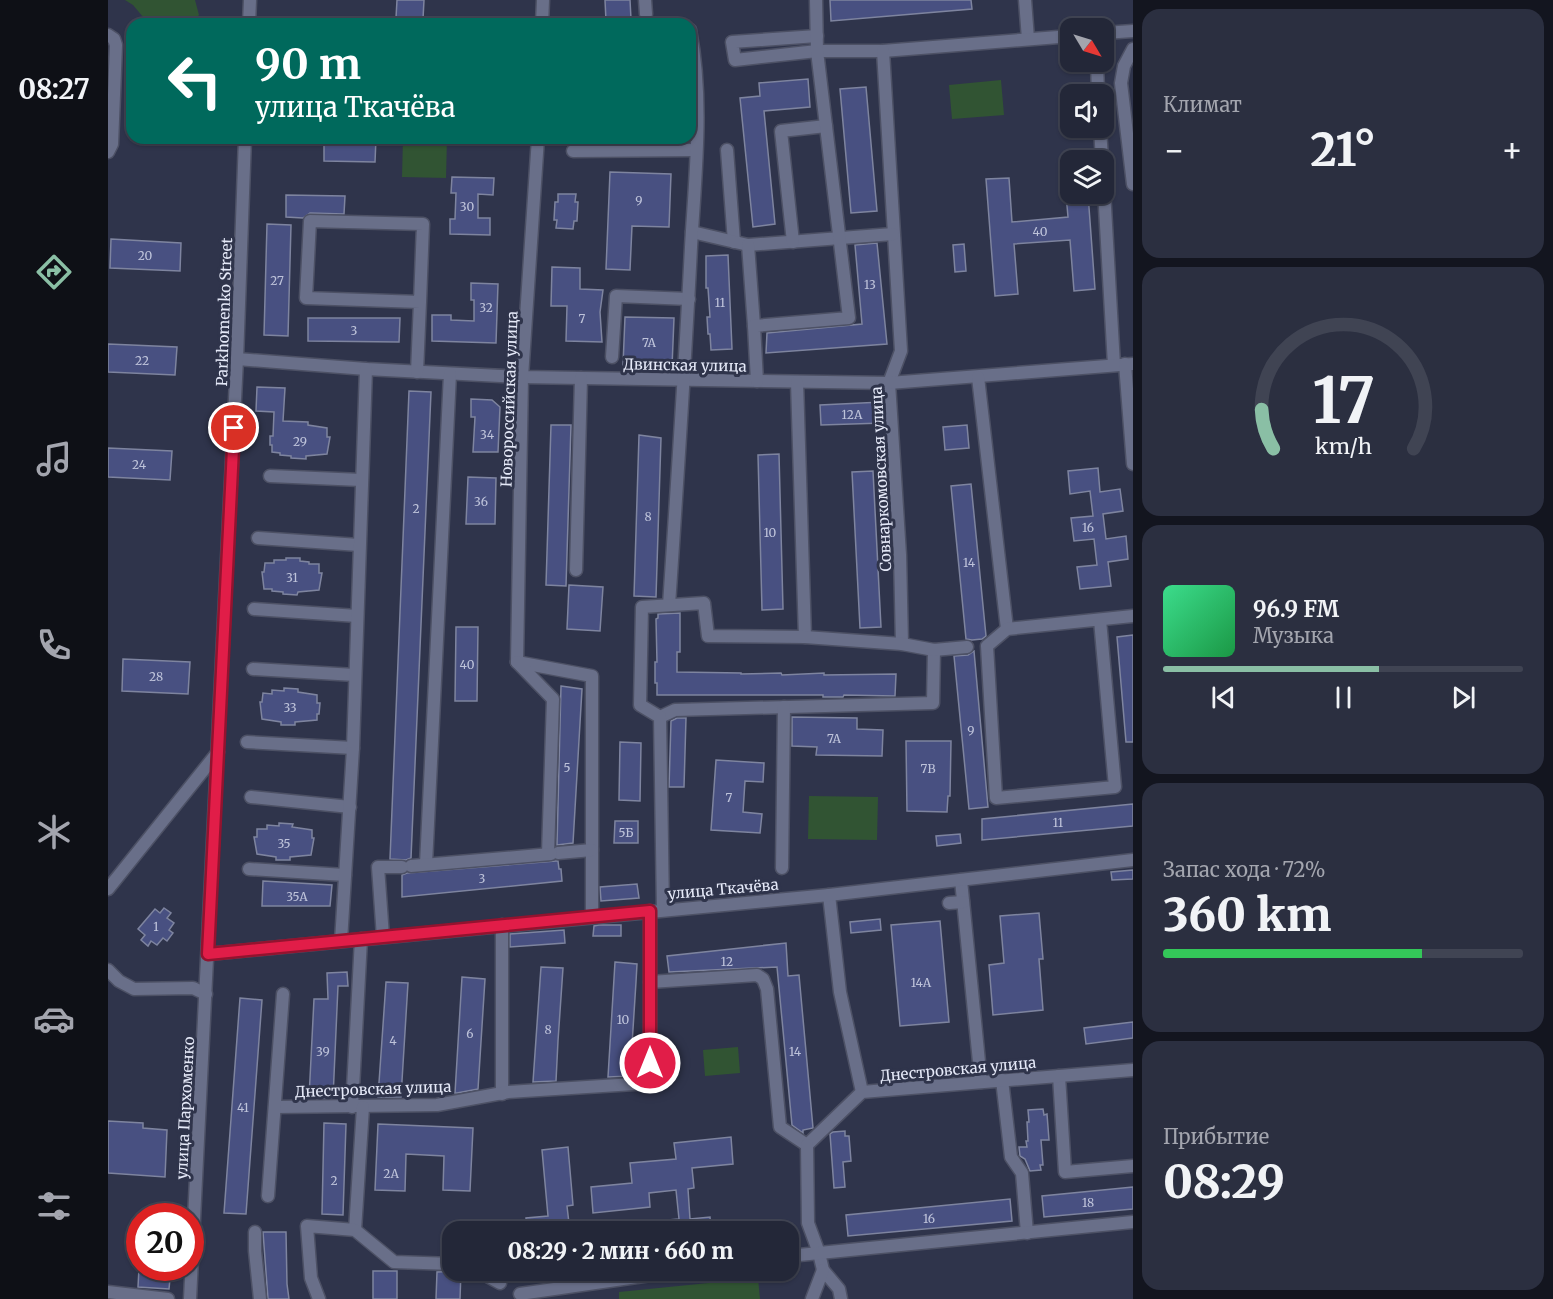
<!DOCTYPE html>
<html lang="ru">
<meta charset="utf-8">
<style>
body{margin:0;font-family:Merriweather,serif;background:#2b2f40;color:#f1f3f6;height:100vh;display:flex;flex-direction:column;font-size:22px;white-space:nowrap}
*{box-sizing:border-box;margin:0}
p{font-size:20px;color:#a3a5ae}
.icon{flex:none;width:33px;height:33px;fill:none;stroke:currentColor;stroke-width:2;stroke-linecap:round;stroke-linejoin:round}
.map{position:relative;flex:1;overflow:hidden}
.drawer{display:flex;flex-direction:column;gap:9px;padding:9px;background:#13151f;width:420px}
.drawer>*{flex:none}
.banner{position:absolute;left:18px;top:18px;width:570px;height:126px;border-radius:18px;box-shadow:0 2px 4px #0004,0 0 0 2px #404453;background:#00695c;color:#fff;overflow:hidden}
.needle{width:39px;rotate:128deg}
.fabs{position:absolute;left:952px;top:18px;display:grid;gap:12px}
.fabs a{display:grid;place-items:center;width:54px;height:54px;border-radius:12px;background:#232738;box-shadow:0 2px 4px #0004,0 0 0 2px #404453;font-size:30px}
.speed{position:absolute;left:18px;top:1203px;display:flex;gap:12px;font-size:30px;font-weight:700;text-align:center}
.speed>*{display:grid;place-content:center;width:78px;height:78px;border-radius:50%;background:#232738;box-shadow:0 2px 4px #0004,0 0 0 2px #404453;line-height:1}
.speed .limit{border:9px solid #d22;background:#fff;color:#111}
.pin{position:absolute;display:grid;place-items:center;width:51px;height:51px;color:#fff;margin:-26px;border:3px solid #fff;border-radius:50%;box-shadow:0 2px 6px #0007}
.me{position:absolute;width:66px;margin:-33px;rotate:0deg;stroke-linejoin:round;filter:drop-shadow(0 0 4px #0008)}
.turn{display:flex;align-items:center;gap:21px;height:126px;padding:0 30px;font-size:27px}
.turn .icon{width:78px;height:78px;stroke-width:2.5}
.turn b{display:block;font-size:42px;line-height:51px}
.big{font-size:45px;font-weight:800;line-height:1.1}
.drawer .tile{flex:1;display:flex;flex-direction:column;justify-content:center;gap:9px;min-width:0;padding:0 21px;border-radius:18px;background:#2b2f40}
.drawer .dial{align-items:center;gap:0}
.dial svg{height:156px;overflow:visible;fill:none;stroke:#404453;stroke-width:7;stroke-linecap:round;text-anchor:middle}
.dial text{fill:#f1f3f6;stroke:none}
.song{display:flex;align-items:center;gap:18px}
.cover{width:72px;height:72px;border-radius:9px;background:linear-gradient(135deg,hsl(150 70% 55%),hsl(140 70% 35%))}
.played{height:6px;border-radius:3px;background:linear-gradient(90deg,#8abfa5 60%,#404453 60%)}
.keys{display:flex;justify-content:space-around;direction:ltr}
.heat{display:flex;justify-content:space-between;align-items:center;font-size:33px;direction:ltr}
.charge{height:9px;border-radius:4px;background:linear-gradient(90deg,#34c759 72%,#404453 0)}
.trip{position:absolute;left:334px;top:1221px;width:357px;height:60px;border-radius:18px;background:#232738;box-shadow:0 2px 4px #0004,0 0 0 2px #404453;font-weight:800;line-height:60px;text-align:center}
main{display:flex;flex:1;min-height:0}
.dock{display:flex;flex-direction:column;width:108px;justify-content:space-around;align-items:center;background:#0e1016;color:#a3a5ae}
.dock .icon{width:42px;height:42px}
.dock .active{color:#8abfa5}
.dock b{font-size:27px;color:#f1f3f6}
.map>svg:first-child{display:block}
</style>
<main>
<nav class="dock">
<b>08:27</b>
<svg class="icon active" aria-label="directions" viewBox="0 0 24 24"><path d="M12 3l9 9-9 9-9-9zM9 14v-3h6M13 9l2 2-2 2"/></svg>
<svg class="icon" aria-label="music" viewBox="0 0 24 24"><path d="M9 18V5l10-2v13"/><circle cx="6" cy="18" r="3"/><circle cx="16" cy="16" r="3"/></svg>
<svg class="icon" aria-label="phone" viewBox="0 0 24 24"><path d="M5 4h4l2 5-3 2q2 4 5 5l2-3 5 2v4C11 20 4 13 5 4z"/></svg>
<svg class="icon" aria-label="climate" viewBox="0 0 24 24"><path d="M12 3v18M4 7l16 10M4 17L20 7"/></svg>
<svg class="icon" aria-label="car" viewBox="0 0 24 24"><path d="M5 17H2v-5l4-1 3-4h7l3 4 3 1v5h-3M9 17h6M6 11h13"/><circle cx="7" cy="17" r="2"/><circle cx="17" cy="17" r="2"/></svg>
<svg class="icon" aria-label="filters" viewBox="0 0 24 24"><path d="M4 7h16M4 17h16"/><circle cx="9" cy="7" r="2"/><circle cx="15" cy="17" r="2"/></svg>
</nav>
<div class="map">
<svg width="1025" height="1299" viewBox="0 0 1025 1299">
<rect width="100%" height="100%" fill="#2f344b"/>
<g fill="#315433">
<path d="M17,0h70l4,15 -8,9h-42l-16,-19z"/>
<path d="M893,80l3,35 -52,4 -3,-34z"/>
<path d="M295,138h44l-1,40 -44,-1z"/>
<path d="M701,796l69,1 -1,43 -69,-1z"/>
<path d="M630,1047l2,26 -35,3 -2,-26z"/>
<path d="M650,1278l2,21h-141v-7z"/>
</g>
<g fill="#485081" stroke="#7e849f" stroke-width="1.5">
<path d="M289,0h27l-1,19 -27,-1z"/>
<path d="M497,0h25l1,19 -25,2z"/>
<path d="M722,0h141l1,9 -141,12z"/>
<path d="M700,79l2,28 -46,4 11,113 -22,3 -13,-129 20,-2 -1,-13z"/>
<path d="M758,87l11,124 -26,2 -11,-124z"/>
<path d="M216,138h52l-1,24 -51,-1z"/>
<path d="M502,172l61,2 -2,53 -37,-1 -2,44 -24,-1z"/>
<path d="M344,177l42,1 -1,17 -15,-1v24h12v17l-40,-1v-15h5l1,-26h-5z"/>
<path d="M901,178l3,44 56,-5 -2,-23h22l7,95 -21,2 -4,-51 -56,4 4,50 -23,2 -9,-117z"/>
<path d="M450,194h18l-1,8h3l-1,19h-3l-1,8 -17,-1 1,-8h-3l1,-18h3z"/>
<path d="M178,195l59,1 -1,18 -34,-1 -7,5 -17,-1z"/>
<path d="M159,224l24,1 -3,111 -24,-1z"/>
<path d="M3,239l70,4 -1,28 -70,-3z"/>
<path d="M769,243l10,101 -121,9 1,-20 95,-9 -7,-79z"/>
<path d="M856,244l2,27 -11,1 -2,-27z"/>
<path d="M620,255l4,94 -21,1 -1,-16h-2l-1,-17h3l-2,-29h-2v-32z"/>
<path d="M444,267l28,1v21l23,1 -3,22 2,30 -36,-1 1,-35h-16z"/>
<path d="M363,283l27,1 -2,59 -64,-2v-26h19v5l23,1v-21h-3z"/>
<path d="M517,317l49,1 -2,49 -49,-2z"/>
<path d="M200,318h92l-1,24 -91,-1z"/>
<path d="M0,344l69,3 -2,28 -67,-3z"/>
<path d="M149,387l28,1 -2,33 25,1v3l19,3v9h3l-3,17 -21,2v3l-15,-1v-2l-11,-1v-2l-8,-1v-7h-2v-9h3l1,-24 -18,-1z"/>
<path d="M301,391l22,1 -20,466 -5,2 -16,-1z"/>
<path d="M363,399l21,1 8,7 -2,45h-25l2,-35h-4z"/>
<path d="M774,402l1,21 -62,2 -1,-20z"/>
<path d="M443,425h20l-5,161 -20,-1z"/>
<path d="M859,425l2,23 -24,2 -2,-23z"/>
<path d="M531,435l22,3 -5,159 -22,-1z"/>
<path d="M0,448l64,3 -2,29 -62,-3z"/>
<path d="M671,454l4,155 -21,1 -4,-155z"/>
<path d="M990,468l2,24 20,-3 3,22 -20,3 3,25 20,-3 2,23 -20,3 3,24 -31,3 -3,-22 20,-2 -3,-26 -20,2 -3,-23 22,-2 -3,-25 -20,3 -2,-23z"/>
<path d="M765,471l8,156 -21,1 -8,-156z"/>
<path d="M360,477l28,1 -1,46h-29z"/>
<path d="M863,484l15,152 -4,3 -10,1 -6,-1 -15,-153z"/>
<path d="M178,558h14v3l9,1v2h10v9h3l-3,17 -21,2 -1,3 -14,-1v-2l-11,-1v-2h-8l-2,-17h2l1,-9h9v-3h12z"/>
<path d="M461,585l34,2 -3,44 -33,-2z"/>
<path d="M572,613v39h-3v20l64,1v1l40,-1 1,2 42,-2v2l72,-1 -1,22 -51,-1 -1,2h-20v-2h-166v-12h-2v-21h2l-1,-43 2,-1v-4z"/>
<path d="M348,627h22l-1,74h-22z"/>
<path d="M1025,635v107h-7l-9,-105z"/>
<path d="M866,651l14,156 -19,2 -15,-153 14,-1z"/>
<path d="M15,659l67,3 -2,32 -66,-3z"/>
<path d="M453,686l21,3 -9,154 -16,2z"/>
<path d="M176,688l14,1v3l19,3v8h3l-1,11h-2v6l-22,2v3h-14v-3l-19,-3 -2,-17h2l1,-9 9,1v-4l12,1z"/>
<path d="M684,717l65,1v11l26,1 -1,26 -66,-1 1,-8 -25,-1z"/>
<path d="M569,718h9l-2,69h-15l2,-66z"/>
<path d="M798,741h45l-1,55h-2l-1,16 -40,-1z"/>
<path d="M512,742l21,1 -1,58 -21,-1z"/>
<path d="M608,760l48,3 -1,19 -18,-1 -2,31 19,2 -2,19 -49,-3z"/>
<path d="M1025,804v22l-151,14v-21z"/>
<path d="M507,821h23v22h-24z"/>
<path d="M171,823l14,1 -1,3 20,3v8h2l-3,17 -21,2v3h-14v-3l-19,-3 -3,-17h3v-8h10v-4l12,1z"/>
<path d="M852,834l1,9 -24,3 -1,-10z"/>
<path d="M448,861h2l1,8h2l1,12 -160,16v-22l5,-2z"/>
<path d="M1025,870v9l-21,1 -1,-8z"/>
<path d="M155,881l69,4 -2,21h-68z"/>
<path d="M529,884l2,14 -38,3 -1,-14z"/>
<path d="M56,908l7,5 -4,5 7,5 -5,7 4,3 -6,8 -4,-3 -6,7 -6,-4 -3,5 -7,-6 4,-5 -7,-6 17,-20 5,4z"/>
<path d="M931,913l4,46h-4l4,51 -50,5 -4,-50 15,-2 -4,-47z"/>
<path d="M772,919l1,11 -30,3 -1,-11z"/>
<path d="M832,921l9,101 -49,4 -9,-101z"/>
<path d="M491,925h22v11h-28l1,-10z"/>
<path d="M456,930l1,13 -55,4v-13z"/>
<path d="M678,943l2,33 11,-1 14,153 -10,2v3l-11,-8 -15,-158 -108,5 -2,-16z"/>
<path d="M507,962l22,2 -1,18 -6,94 -22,1z"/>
<path d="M433,967l22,1 -5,73 -2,40 -23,1z"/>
<path d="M239,972l1,14h-10l-5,112h-24l5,-99h14l-1,-26z"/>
<path d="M354,977l23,2 -7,110 -21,4h-2z"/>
<path d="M278,982l22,1 -7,114h-23z"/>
<path d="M132,998l22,2 -16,214 -22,-1z"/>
<path d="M1025,1022v16l-47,6 -2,-16z"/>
<path d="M935,1109l1,6 3,-1 2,26h-8l2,25h-3l1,5 -11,1 -5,-12 -5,-3 -1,-9h8l-1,-6h2l-1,-19h2l-1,-12z"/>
<path d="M0,1121l35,2v5l24,2 -2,47 -57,-4z"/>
<path d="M216,1123l22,1 -3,91 -21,-1z"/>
<path d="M270,1124l95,4 -3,63 -27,-1 1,-34 -38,-2 -1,37 -30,-1z"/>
<path d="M737,1131v5h4l2,25 -8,1 2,25 -11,1 -4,-54 3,-2z"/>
<path d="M623,1137l2,27 -41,4 2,20 -6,1 2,30 20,-2 1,15h-53l-1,-11 22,-2 -3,-29 -27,3 1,14 -57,6 -2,-26 41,-4 -2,-20 46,-4 -2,-16z"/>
<path d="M460,1147l5,58 -6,1 3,26h-43l-1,-14 22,-2 -6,-66z"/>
<path d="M1025,1187v22l-89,8 -2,-21z"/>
<path d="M902,1199l2,22 -164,15 -2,-21z"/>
<path d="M155,1232h23l1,52 2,15h-21z"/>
<path d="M31,1268h32l-2,21 -31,-2z"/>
<rect x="265" y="1271" width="24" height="28"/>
<path d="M353,1271l-1,28h-24l1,-27z"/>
</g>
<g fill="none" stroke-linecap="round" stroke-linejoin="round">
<g stroke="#4d5165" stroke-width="15">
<g id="minor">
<path d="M537,0l1,14"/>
<path d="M917,0l3,39"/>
<path d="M141,24l1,-24"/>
<path d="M434,24l1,-24"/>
<path d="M996,33l29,-2"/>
<path d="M0,35l6,4 2,6 -4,99 -4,8"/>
<path d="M709,36l-85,6 3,18 82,-9h66l188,-15"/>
<path d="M1025,49l-9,17 -3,17 12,101"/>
<path d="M775,51l18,300 -12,32 11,172 2,89"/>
<path d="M989,62l1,32"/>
<path d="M992,128l2,32"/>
<path d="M619,150l7,92"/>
<path d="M465,151l123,-1"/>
<path d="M996,190l10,175"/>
<path d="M584,232l56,13 145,-11"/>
<path d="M685,242l-12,-111 45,-5"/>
<path d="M640,245l6,81"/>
<path d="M504,357l4,-61 73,3"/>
<path d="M129,359l129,10 156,8 367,6 244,-19"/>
<path d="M1017,364l8,100"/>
<path d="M309,372l3,-70 -114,-4 4,-77 113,3 -3,78"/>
<path d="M870,377l29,252"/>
<path d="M649,381l-3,-55 95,-8 -32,-267 -1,-51"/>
<path d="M689,382l8,255"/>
<path d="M162,476l91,4"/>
<path d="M150,538l101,7"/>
<path d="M468,570l5,-192"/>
<path d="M561,605c8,-119 16,-238 22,-358 4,-71 13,-146 -1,-217"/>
<path d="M146,609l103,7"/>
<path d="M992,620l15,167 -119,11 -9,-152 20,-17 126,-13"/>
<path d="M409,662l5,-285 16,-239"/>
<path d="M409,662l75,14v240"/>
<path d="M409,662l36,37 -5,155"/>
<path d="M145,669l102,6"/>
<path d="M552,717l15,-7 258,-7 1,-53"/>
<path d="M139,742l106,6"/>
<path d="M143,797l99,10"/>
<path d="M450,853l34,-3"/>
<path d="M318,864l24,-490"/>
<path d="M303,866l140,-12"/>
<path d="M674,868l2,-161"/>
<path d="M141,869l96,6"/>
<path d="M853,880l20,202"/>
<path d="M0,889l110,-137"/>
<path d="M721,895l11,97 22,100"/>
<path d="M841,903l14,-1"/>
<path d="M555,910l-3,-193 -20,-12 2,-98 62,-4 4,33 97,1 97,7 32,6 33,-3"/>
<path d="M275,937l-5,-70h24"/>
<path d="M233,941l12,-193 13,-379"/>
<path d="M100,954l621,-59 304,-35"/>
<path d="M0,970l11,11 15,8 59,-1 13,6"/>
<path d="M542,982l107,-7 6,4 4,10 13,138 27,18"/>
<path d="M951,1076l6,96 68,-6"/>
<path d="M894,1080l9,77 11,16 5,60"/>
<path d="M394,1094v-169"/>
<path d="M167,1107l162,-2 71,-13 142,-9v-172"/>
<path d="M244,1107l9,-168"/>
<path d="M699,1145l55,-53 271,-22"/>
<path d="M699,1145l1,78 11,30 4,17 16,19 2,10"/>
<path d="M160,1196l15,-202"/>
<path d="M247,1230l8,-123"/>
<path d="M147,1232v19l5,48"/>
<path d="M681,1256l344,-34"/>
<path d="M368,1270l24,13"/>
<path d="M0,1292l60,7"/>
<path d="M412,1294l165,-24"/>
<path d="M82,1299l47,-940 8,-221"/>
<path d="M211,1299l-8,-21 -4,-52 48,4 39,32 59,2"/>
<path d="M704,1299l11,-29"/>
</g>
</g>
<use href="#minor" stroke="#696f89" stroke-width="12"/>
</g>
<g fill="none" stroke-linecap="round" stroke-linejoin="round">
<g stroke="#92132f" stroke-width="15">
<path id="route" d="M126,428l-26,526 442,-43v152"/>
</g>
<use href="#route" stroke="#e11d48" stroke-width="10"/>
</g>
<g text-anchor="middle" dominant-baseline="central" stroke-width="6" stroke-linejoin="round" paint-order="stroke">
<g font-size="12" fill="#bec3da">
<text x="531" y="200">9</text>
<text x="359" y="206">30</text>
<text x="932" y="231">40</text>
<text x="37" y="255">20</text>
<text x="169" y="280">27</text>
<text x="762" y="284">13</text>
<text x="612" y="302">11</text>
<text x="378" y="307">32</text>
<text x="474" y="318">7</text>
<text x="246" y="330">3</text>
<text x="541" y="342">7А</text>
<text x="34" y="360">22</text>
<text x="744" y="414">12А</text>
<text x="379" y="434">34</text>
<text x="192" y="441">29</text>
<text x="31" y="464">24</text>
<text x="373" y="501">36</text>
<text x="308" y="508">2</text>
<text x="540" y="516">8</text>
<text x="980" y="527">16</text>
<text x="662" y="532">10</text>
<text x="861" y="562">14</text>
<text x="184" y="577">31</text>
<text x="359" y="664">40</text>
<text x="48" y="676">28</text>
<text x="182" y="707">33</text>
<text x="863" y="730">9</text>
<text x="726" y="738">7А</text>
<text x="459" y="767">5</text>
<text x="820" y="768">7В</text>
<text x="621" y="797">7</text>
<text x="950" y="822">11</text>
<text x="518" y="832">5Б</text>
<text x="176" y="843">35</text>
<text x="374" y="878">3</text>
<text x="189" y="896">35А</text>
<text x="48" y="926">1</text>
<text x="619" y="961">12</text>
<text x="813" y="982">14А</text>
<text x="515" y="1019">10</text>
<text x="440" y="1029">8</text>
<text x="362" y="1033">6</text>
<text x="285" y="1040">4</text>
<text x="215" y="1051">39</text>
<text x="687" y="1051">14</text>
<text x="135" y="1107">41</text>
<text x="283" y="1173">2А</text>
<text x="226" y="1180">2</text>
<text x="980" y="1202">18</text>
<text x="821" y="1218">16</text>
</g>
<g font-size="15" fill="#e5e9f8" stroke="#2f344b">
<text transform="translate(116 312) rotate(-88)">Parkhomenko Street</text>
<text transform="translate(577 365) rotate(1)">Двинская улица</text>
<text transform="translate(401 399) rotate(-88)">Новороссийская улица</text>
<text transform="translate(773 479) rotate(-93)">Совнаркомовская улица</text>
<text transform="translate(615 889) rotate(-5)">улица Ткачёва</text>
<text transform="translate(850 1069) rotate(-5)">Днестровская улица</text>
<text transform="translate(265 1089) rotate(-2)">Днестровская улица</text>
<text transform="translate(77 1108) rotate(-87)">улица Пархоменко</text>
</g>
</g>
</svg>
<div class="fabs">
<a><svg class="needle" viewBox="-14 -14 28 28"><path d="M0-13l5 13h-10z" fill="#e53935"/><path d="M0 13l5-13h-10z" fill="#a3a5ae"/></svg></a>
<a><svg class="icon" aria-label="sound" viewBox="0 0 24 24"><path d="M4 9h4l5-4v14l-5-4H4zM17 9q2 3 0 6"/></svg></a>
<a><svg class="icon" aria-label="layers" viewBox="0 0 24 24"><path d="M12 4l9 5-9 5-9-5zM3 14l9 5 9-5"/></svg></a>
</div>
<div class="speed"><div class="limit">20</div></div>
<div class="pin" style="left:126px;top:428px;background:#d93025"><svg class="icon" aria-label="arrive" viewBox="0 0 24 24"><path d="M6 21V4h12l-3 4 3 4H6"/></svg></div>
<svg class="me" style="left:542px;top:1063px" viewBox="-20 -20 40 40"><circle r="17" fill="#e11d48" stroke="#fff" stroke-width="3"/><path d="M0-11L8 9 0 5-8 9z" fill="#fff"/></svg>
<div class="trip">08:29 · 2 мин · 660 m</div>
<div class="banner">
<div class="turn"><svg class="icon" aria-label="left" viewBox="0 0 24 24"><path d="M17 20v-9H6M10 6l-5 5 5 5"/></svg><div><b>90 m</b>улица Ткачёва</div></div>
</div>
</div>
<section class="drawer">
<div class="tile"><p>Климат</p>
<div class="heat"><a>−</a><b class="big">21°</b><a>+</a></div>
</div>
<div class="tile dial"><svg viewBox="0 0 100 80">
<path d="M14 69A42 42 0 1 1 86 69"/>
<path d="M14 69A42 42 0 0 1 8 49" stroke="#8abfa5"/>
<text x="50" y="56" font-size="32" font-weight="700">17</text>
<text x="50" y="72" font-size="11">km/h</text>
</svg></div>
<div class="tile">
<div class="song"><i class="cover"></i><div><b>96.9 FM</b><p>Музыка</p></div></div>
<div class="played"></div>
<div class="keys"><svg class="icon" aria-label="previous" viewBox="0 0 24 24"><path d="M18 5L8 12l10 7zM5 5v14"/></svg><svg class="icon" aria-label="pause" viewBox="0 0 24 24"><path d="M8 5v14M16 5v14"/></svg><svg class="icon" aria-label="next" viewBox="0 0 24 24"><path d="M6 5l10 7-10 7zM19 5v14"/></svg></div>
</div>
<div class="tile"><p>Запас хода · 72%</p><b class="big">360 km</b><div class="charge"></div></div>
<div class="tile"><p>Прибытие</p><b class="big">08:29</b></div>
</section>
</main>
